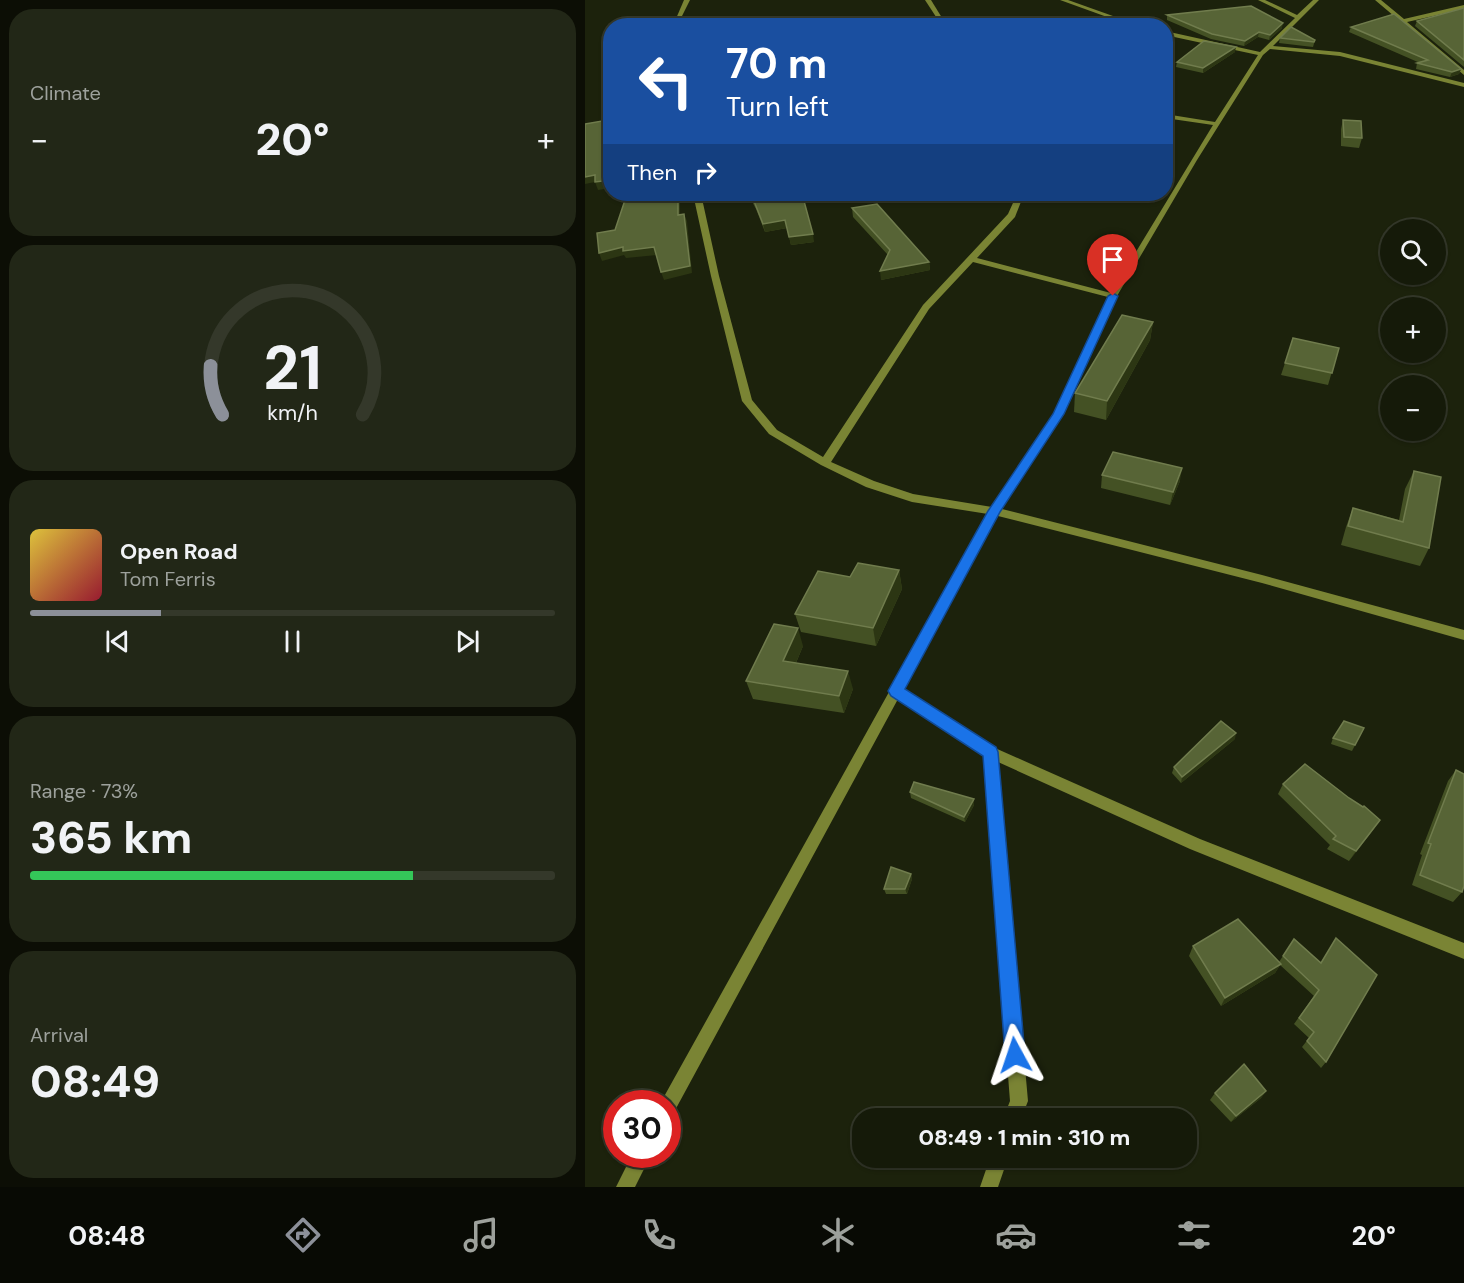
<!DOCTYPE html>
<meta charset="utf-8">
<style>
body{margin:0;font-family:"DM Sans",sans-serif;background:#222717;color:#f1f3f6;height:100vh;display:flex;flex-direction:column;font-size:22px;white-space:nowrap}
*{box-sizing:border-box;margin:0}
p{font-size:20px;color:#9da19c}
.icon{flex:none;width:33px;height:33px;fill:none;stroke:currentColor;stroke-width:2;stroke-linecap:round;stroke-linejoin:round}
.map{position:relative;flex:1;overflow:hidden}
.details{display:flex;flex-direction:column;gap:9px;padding:9px;background:#0c0e05;width:585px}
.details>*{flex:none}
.guide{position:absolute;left:18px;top:18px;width:570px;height:183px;border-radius:24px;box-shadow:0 2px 4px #0004,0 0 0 2px #34382a;background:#1a4fa0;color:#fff;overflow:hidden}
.tools{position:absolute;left:795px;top:219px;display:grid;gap:12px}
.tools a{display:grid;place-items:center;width:66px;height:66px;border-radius:50%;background:#151a09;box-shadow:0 2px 4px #0004,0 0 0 2px #34382a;font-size:30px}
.speed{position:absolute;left:18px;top:1090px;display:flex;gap:12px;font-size:30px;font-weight:700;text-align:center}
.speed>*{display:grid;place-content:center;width:78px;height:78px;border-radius:50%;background:#151a09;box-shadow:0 2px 4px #0004,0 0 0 2px #34382a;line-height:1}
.speed .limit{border:9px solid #d22;background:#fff;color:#111}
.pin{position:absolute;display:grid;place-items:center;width:51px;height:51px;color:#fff;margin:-62px -26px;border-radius:50% 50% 50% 0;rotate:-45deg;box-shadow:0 0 6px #0007}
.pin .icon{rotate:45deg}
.me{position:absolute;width:66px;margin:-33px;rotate:355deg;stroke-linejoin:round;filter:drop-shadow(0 0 4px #0008)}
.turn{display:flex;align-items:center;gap:21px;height:126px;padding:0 24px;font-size:27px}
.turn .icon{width:78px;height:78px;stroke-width:2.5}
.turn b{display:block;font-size:42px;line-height:51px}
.then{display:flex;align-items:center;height:57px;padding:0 24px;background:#0003;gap:12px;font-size:22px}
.big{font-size:45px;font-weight:800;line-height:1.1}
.details .widget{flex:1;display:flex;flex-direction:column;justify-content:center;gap:9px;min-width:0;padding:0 21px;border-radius:24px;background:#222717}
.details .dial{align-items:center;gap:0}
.dial svg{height:156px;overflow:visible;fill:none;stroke:#34382a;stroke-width:7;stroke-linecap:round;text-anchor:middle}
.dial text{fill:#f1f3f6;stroke:none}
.song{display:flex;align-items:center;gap:18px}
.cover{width:72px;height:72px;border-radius:9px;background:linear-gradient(135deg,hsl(50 70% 55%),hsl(350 70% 35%))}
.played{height:6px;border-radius:3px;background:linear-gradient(90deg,#8c9099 25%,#34382a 25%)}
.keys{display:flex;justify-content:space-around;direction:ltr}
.heat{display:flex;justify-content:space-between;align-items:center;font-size:33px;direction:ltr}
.charge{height:9px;border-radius:4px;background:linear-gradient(90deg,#34c759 73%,#34382a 0)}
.trip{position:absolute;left:267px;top:1108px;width:345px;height:60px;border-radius:24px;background:#151a09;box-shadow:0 2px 4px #0004,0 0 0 2px #34382a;font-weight:800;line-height:60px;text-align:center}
.menu{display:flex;height:96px;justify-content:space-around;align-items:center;background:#080a04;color:#9da19c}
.menu .icon{width:42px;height:42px}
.menu .selected{color:#8c9099}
.menu b{font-size:27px;color:#f1f3f6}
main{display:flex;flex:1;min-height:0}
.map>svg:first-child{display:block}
</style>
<main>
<section class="details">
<div class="widget"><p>Climate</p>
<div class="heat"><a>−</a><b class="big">20°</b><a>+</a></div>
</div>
<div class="widget dial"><svg viewBox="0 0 100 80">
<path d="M14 69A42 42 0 1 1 86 69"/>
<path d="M14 69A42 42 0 0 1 8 44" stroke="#8c9099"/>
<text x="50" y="56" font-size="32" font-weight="700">21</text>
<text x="50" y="72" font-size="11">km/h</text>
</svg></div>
<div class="widget">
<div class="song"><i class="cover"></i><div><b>Open Road</b><p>Tom Ferris</p></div></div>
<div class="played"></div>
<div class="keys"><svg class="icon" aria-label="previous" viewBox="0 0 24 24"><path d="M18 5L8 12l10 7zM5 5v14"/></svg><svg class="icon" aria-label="pause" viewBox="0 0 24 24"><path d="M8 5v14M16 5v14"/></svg><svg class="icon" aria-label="next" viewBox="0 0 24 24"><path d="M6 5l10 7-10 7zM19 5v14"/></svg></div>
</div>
<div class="widget"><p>Range · 73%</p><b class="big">365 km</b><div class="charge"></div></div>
<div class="widget"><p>Arrival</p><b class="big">08:49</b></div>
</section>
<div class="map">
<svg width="879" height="1187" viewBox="0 0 879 1187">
<rect width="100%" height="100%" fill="#1c220c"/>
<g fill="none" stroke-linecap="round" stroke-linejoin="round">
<g fill="#7a8434" fill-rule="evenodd">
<path d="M99,0h6l-10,20 -5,1z"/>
<path d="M340,0h6l16,26h-5z"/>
<path d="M475,0h8l73,26h-9z"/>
<path d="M673,0h7l32,15 16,-15h6l-46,46 67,6 124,31v4l-124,-31 -70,-7 -7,6 -66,105 -80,136 -54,118 -61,95 260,66 202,55v10l-202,-57 -264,-67 -94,173 91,59 205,91 264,104v16l-274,-110 -192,-87 30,339 -7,18h-18l7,-18 -27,-346 -85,-56 -225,415 -6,3v-13h-7l1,-2 327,-588 -76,-12 -46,-15 -45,-22 -52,-31 -27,-33 -31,-125 -18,-82h8l18,82 33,124 25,30 46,27 100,-152 85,-91 9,-20h7l-9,23 -38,41 134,35 102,-168 -48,-7v-4l50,8 43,-67 -93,-20v-4l95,21 35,-34zM388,262l135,35 -55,117 -61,93 -79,-13 -39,-13 -43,-19 98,-153z"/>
<path d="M790,0h6l23,19 60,-14v4l-57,13 57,48v5z"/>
<path d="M47,1155h19l-16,32h-19z"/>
<path d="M405,1158h18l-10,29h-18z"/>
</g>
</g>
<g fill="#445124">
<path d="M879,8v59l-49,-41 2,-5z"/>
<path d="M582,15l115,13 -13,12 -11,-3 -14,9 -33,-7 -44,-19z"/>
<path d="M766,27l110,42 -2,5 -9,3 -34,-8 1,-6h3l-71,-31z"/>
<path d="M695,38l35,2 -2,7 -34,-4z"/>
<path d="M650,52l-32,21 -27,-6 1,-5z"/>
<path d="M758,120l19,18 -3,10 -18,-2v-17z"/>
<path d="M163,194h44l22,48 -23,3 -4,-17 -22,4 -9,-23z"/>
<path d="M267,208l77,54 1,8 -49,10 7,-25 -35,-38z"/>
<path d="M568,322l-3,18 -44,80 -32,-8 1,-19z"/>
<path d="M754,348l-11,37 -47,-10 4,-12z"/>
<path d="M829,471l15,77 -9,18 -79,-21 5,-18 7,-19 46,12 6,-31z"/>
<path d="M517,475l78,6 -10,24 -69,-17z"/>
<path d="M314,570l3,19 -26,57 -75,-14 -6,-18 55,-37z"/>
<path d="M218,646l-7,17 57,26 -9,24 -91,-14 -7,-18z"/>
<path d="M779,728l-12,23 -21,-7 2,-6z"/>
<path d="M650,739l-54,44 -9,-10 2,-6z"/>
<path d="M871,770l6,122 -9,10 -41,-17 10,-30 -2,-1 28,-73z"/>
<path d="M698,784l90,46 -24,31 -22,-12 3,-4 -52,-51z"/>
<path d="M325,792l64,7v6l-9,17 -54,-24z"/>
<path d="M326,874l1,5 -5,15h-21l-2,-5z"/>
<path d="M751,938l-10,124 -5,6 -19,-21 7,-9 -15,-14 20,-28 -34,-31 -5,8 -54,33 -32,-50 4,-10 86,16 15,-23 27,24z"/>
<path d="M681,1091l-5,7 -30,24 -21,-22 5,-7z"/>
</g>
<g fill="#2c3613">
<path d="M698,23l-1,5 -13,12 1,-5z"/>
<path d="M674,32l-1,5 -14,9 1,-5z"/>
<path d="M651,47l-1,5 -32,21v-5z"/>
<path d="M876,69l-2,5 -9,3 2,-5z"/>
<path d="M10,175l16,5v8l-13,2 -3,-8 -10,2v-7z"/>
<path d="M93,194l2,8v20l-2,-7z"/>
<path d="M99,214l3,7 5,52 -28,7 -3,-8z"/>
<path d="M200,220l2,8 -22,4 -2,-8z"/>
<path d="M228,234l1,8 -23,3 -2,-8z"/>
<path d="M38,247h31l3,8 -31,3 -2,-3 -22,6 -3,-8z"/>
<path d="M344,262l1,8 -49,10 -1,-9z"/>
<path d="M568,322l-3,18 -44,80 1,-19z"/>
<path d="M597,468l-2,13 -10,24 3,-13z"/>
<path d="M314,570l3,19 -26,57 -3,-18z"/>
<path d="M213,628l5,18 -14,33 -6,-18z"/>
<path d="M263,671l5,18 -9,24 -5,-17z"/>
<path d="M651,733l-1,6 -54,44 1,-6z"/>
<path d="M389,799v6l-9,17 -1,-5z"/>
<path d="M795,820l-7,10 -24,31 7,-10z"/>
<path d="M326,874l1,5 -5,15 -2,-5z"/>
<path d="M696,964l-6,9 -54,33 4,-8z"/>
<path d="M681,1091l-5,7 -30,24 5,-6z"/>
</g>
<g fill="#576436" stroke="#707c4d" stroke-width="1.5">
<path d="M666,6l32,17 -13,12 -11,-3 -14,9 -33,-7 -45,-19z"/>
<path d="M879,8v52l-47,-39z"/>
<path d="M809,14l67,55 -9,3 -35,-9 11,-3 -77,-33z"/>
<path d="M706,27l24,13 -1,2 -34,-4z"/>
<path d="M619,41l32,6 -33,21 -26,-6z"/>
<path d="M758,120l18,1 1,17 -18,-1z"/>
<path d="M17,121l1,4 7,-1 1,3v53l-16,2v-7l-10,2v-53z"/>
<path d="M42,194h42v1l9,-1v21l6,-1 6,52 -29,6 -7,-25 -31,4v-4l-24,6 -2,-20 18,-3z"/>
<path d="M165,194h42l3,8 9,-1 9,33 -24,3 -4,-17 -22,4 -9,-23z"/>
<path d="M292,204l52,58 -49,9 10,-21 -38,-42z"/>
<path d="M537,315l31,7 -46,79 -32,-8z"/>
<path d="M708,338l46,10 -7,25 -47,-10z"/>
<path d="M528,452l69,16 -9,24 -71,-17z"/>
<path d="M829,471l27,6 -12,71 -81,-22 5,-18 50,14z"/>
<path d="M273,563l41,7 -26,58 -78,-14 23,-43 32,6z"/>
<path d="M189,624l24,4 -15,33 65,10 -9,25 -93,-15z"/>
<path d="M636,721l15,12 -54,44 -8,-10z"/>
<path d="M759,721l20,7 -9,17 -22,-7z"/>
<path d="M720,764l44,34 14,9 1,-1 16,14 -24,31 -23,-12 3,-3 -53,-52z"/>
<path d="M871,770l8,4v112l-2,6 -42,-17 11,-31 -3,-1z"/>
<path d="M329,782l60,17 -10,18 -54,-25z"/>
<path d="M306,867l20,7 -6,15h-21z"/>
<path d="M653,919l43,45 -56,34 -32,-52z"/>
<path d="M751,938l41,37 -51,87 -19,-21 7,-9 -15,-14 20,-28 -36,-34 11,-17 27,24z"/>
<path d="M659,1064l22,27 -30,25 -21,-23z"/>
</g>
<path fill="#1a73e8" stroke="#114b97" stroke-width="1.5" d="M528,293l5,3 -54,118 -64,98 -95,177 91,58 2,5 27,303 -3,7 -7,3 -7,-3 -3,-7 -22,-299 -92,-60 -3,-5 100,-180 65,-97 55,-118z"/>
</svg>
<div class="tools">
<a><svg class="icon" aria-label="search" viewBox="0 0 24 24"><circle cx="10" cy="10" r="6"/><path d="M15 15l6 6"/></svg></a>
<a>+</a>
<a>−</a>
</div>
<div class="speed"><div class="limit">30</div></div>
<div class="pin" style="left:528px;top:296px;background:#d93025"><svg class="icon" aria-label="arrive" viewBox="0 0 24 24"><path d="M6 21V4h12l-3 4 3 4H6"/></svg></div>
<svg class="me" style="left:430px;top:1055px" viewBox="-20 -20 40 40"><path d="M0-17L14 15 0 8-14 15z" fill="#1a73e8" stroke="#fff" stroke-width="4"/></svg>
<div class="trip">08:49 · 1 min · 310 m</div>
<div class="guide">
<div class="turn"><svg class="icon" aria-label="left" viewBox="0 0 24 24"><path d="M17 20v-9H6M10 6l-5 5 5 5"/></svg><div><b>70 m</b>Turn left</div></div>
<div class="then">Then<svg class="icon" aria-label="right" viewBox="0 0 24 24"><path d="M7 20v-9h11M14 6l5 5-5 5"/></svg></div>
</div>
</div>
</main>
<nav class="menu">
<b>08:48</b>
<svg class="icon selected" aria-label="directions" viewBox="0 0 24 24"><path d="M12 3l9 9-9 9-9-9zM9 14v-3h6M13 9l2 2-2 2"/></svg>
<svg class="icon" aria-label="music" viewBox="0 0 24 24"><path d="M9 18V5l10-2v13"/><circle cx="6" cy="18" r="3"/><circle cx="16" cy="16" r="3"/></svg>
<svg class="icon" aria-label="phone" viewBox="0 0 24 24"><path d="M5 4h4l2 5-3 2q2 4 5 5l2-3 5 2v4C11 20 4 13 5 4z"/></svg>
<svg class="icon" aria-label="climate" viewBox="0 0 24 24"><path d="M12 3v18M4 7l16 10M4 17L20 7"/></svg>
<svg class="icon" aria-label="car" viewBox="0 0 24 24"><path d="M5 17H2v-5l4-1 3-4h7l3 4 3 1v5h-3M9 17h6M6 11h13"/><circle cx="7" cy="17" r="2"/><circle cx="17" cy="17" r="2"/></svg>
<svg class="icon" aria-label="filters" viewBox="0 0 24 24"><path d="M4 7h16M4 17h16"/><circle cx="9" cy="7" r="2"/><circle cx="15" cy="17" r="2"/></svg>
<b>20°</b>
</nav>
